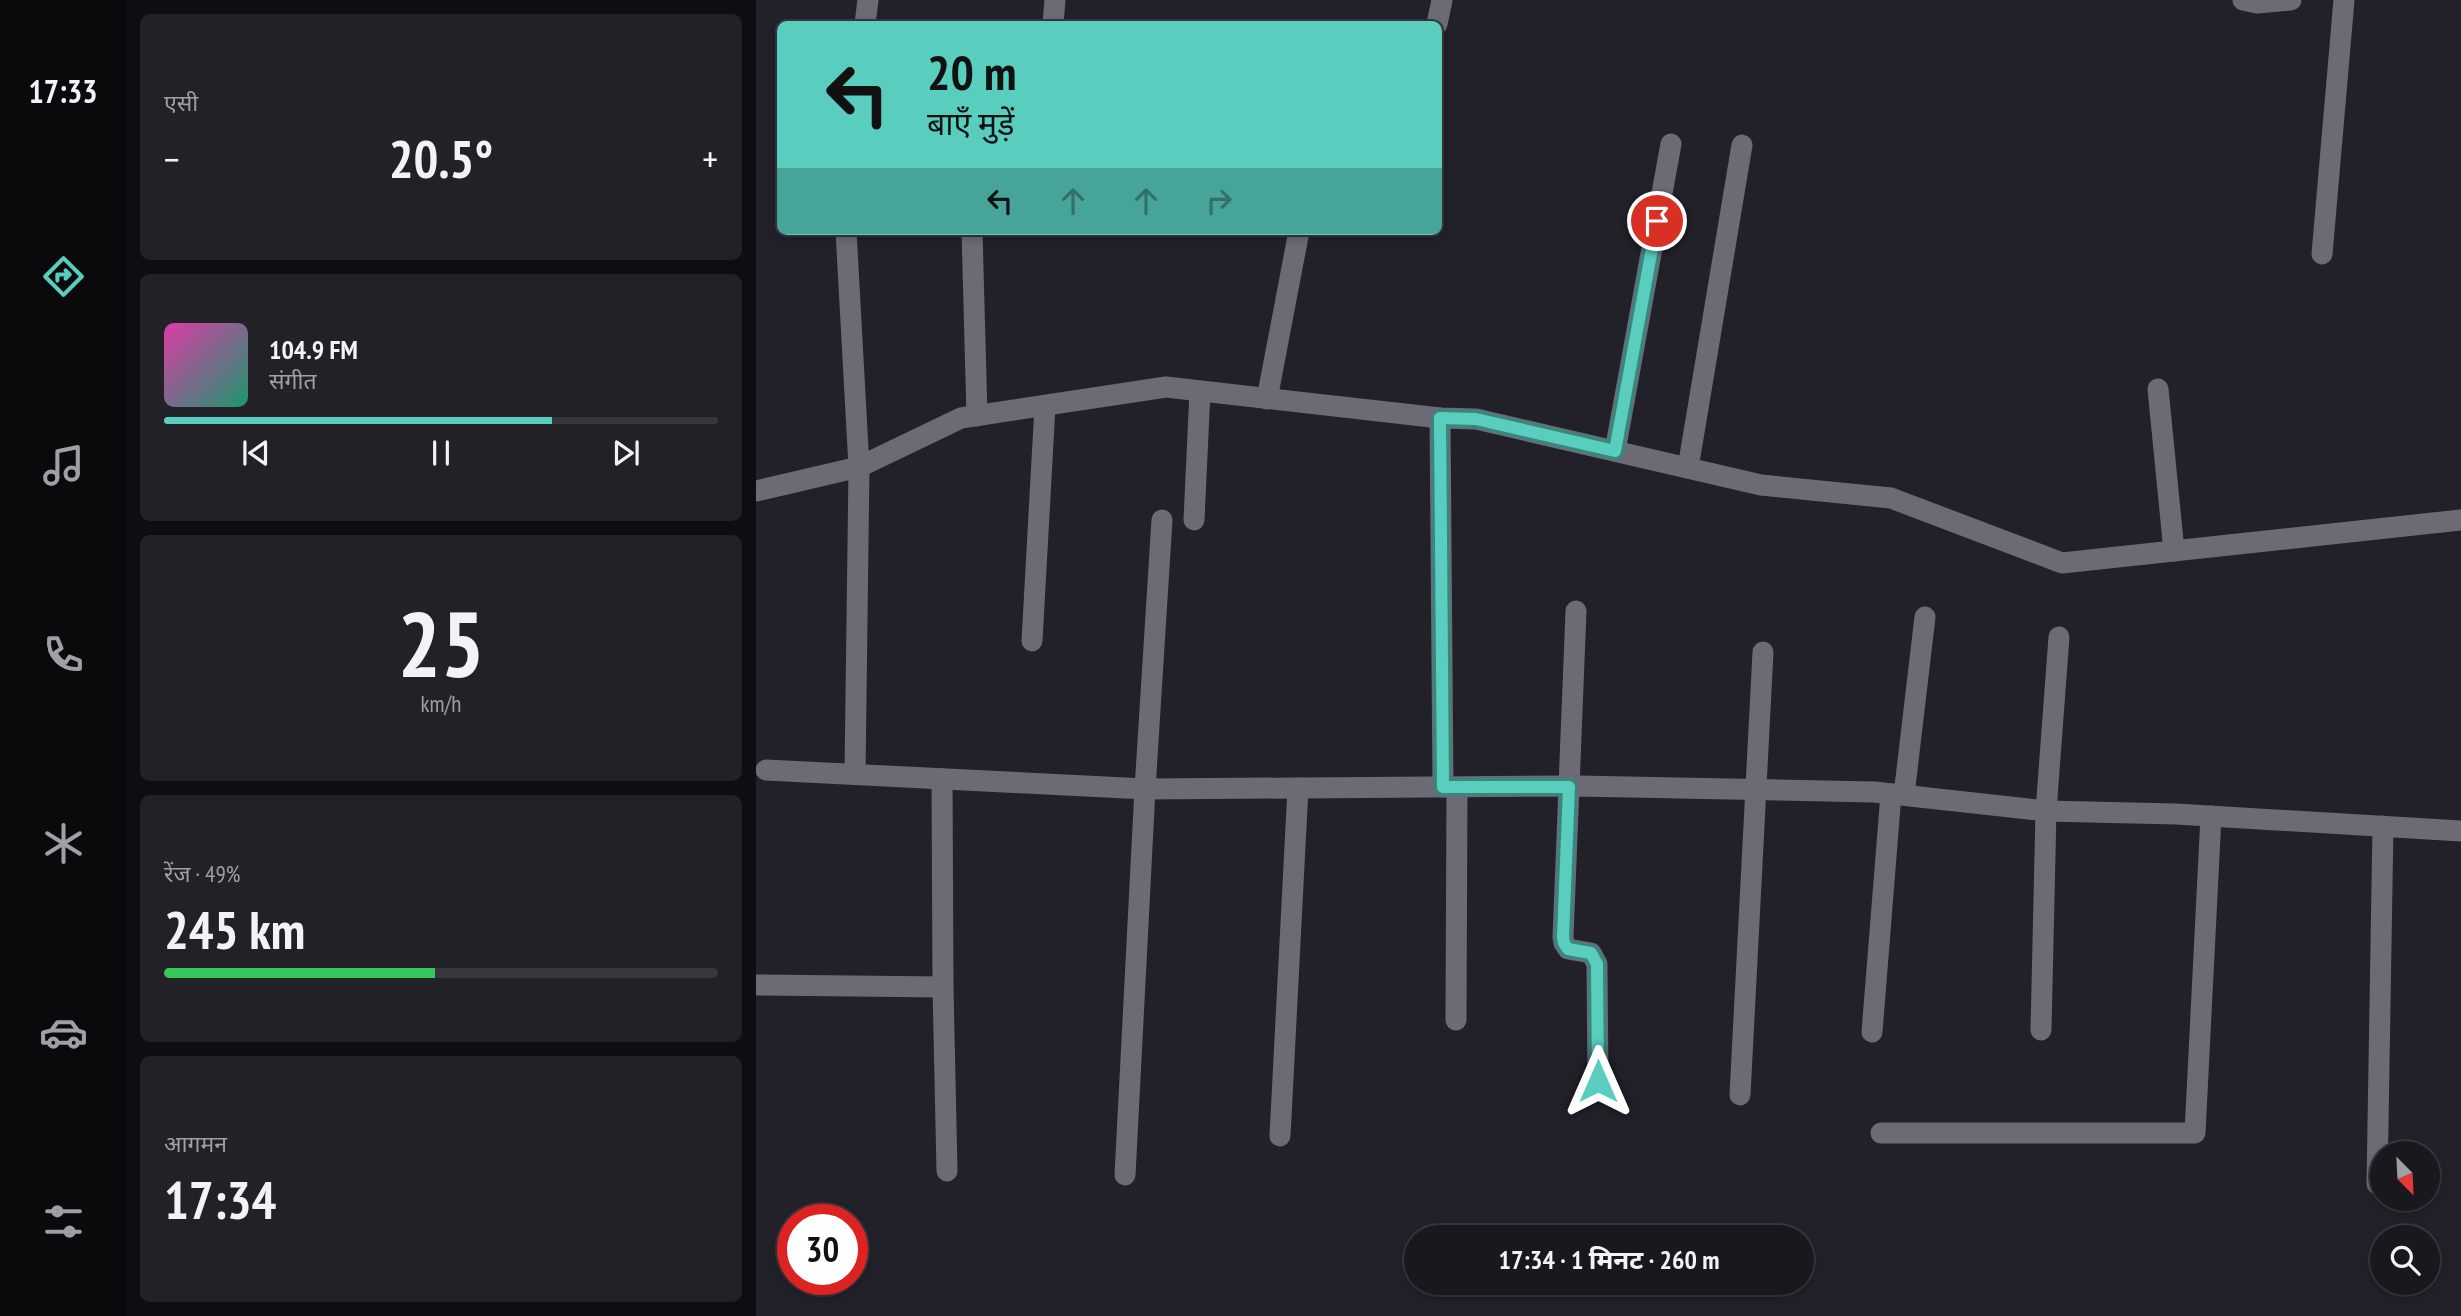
<!DOCTYPE html>
<html lang="hi">
<meta charset="utf-8">
<style>
body{margin:0;font-family:"PT Sans Narrow","Noto Sans Devanagari",sans-serif;background:#232128;color:#f1f3f6;height:100vh;display:flex;flex-direction:column;font-size:26px;white-space:nowrap}
*{box-sizing:border-box;margin:0}
p{font-size:23px;color:#9fa0a4}
.icon{flex:none;width:38px;height:38px;fill:none;stroke:currentColor;stroke-width:2;stroke-linecap:round;stroke-linejoin:round}
.map{position:relative;flex:1;overflow:hidden}
.panel{display:flex;flex-direction:column;gap:14px;padding:14px;background:#0e0d11;width:630px}
.panel>*{flex:none}
.banner{position:absolute;left:21px;top:21px;width:665px;height:214px;border-radius:10px;box-shadow:0 4px 10px #0003,0 0 0 2px #38373d;background:#59cebe;color:#111;overflow:hidden}
.needle{width:46px;rotate:156deg}
.tools{position:absolute;left:1614px;top:1141px;display:grid;gap:14px}
.tools a{display:grid;place-items:center;width:70px;height:70px;border-radius:50%;background:#1a181f;box-shadow:0 4px 10px #0003,0 0 0 2px #38373d;font-size:35px}
.speed{position:absolute;left:21px;top:1204px;display:flex;gap:14px;font-size:35px;font-weight:700;text-align:center}
.speed>*{display:grid;place-content:center;width:91px;height:91px;border-radius:50%;background:#1a181f;box-shadow:0 4px 10px #0003,0 0 0 2px #38373d;line-height:1}
.speed .limit{border:10px solid #d22;background:#fff;color:#111}
.pin{position:absolute;display:grid;place-items:center;width:60px;height:60px;color:#fff;margin:-30px;border:4px solid #fff;border-radius:50%;box-shadow:0 2px 7px #0007}
.me{position:absolute;width:77px;margin:-38px;rotate:0deg;stroke-linejoin:round;filter:drop-shadow(0 0 5px #0008)}
.turn{display:flex;align-items:center;gap:24px;height:147px;padding:0 35px;font-size:32px}
.turn .icon{width:91px;height:91px;stroke-width:2.5}
.turn b{display:block;font-size:49px;line-height:60px}
.lanes{display:flex;align-items:center;height:66px;padding:0 35px;background:#0003;justify-content:center;gap:35px;direction:ltr}
.lanes .off{opacity:.35}
.big{font-size:52px;font-weight:700;line-height:1.1}
.panel .widget{flex:1;display:flex;flex-direction:column;justify-content:center;gap:10px;min-width:0;padding:0 24px;border-radius:10px;background:#232128}
.panel .dial{align-items:center;gap:0}
.dial b{font-size:91px;line-height:1}
.song{display:flex;align-items:center;gap:21px}
.cover{width:84px;height:84px;border-radius:10px;background:linear-gradient(135deg,hsl(320 70% 55%),hsl(160 70% 35%))}
.played{height:7px;border-radius:4px;background:linear-gradient(90deg,#59cebe 70%,#38373d 70%)}
.keys{display:flex;justify-content:space-around;direction:ltr}
.heat{display:flex;justify-content:space-between;align-items:center;font-size:38px;direction:ltr}
.charge{height:10px;border-radius:5px;background:linear-gradient(90deg,#34c759 49%,#38373d 0)}
.trip{position:absolute;left:648px;top:1225px;width:410px;height:70px;border-radius:35px;background:#1a181f;box-shadow:0 4px 10px #0003,0 0 0 2px #38373d;font-weight:700;line-height:70px;text-align:center}
main{display:flex;flex:1;min-height:0}
.menu{display:flex;flex-direction:column;width:126px;justify-content:space-around;align-items:center;background:#0a0a0c;color:#9fa0a4}
.menu .icon{width:49px;height:49px}
.menu .active{color:#59cebe}
.menu b{font-size:32px;color:#f1f3f6}
.map>svg:first-child{display:block}
</style>
<main>
<nav class="menu">
<b>17:33</b>
<svg class="icon active" aria-label="directions" viewBox="0 0 24 24"><path d="M12 3l9 9-9 9-9-9zM9 14v-3h6M13 9l2 2-2 2"/></svg>
<svg class="icon" aria-label="music" viewBox="0 0 24 24"><path d="M9 18V5l10-2v13"/><circle cx="6" cy="18" r="3"/><circle cx="16" cy="16" r="3"/></svg>
<svg class="icon" aria-label="phone" viewBox="0 0 24 24"><path d="M5 4h4l2 5-3 2q2 4 5 5l2-3 5 2v4C11 20 4 13 5 4z"/></svg>
<svg class="icon" aria-label="climate" viewBox="0 0 24 24"><path d="M12 3v18M4 7l16 10M4 17L20 7"/></svg>
<svg class="icon" aria-label="car" viewBox="0 0 24 24"><path d="M5 17H2v-5l4-1 3-4h7l3 4 3 1v5h-3M9 17h6M6 11h13"/><circle cx="7" cy="17" r="2"/><circle cx="17" cy="17" r="2"/></svg>
<svg class="icon" aria-label="filters" viewBox="0 0 24 24"><path d="M4 7h16M4 17h16"/><circle cx="9" cy="7" r="2"/><circle cx="15" cy="17" r="2"/></svg>
</nav>
<section class="panel">
<div class="widget"><p>एसी</p>
<div class="heat"><a>−</a><b class="big">20.5°</b><a>+</a></div>
</div>
<div class="widget">
<div class="song"><i class="cover"></i><div><b>104.9 FM</b><p>संगीत</p></div></div>
<div class="played"></div>
<div class="keys"><svg class="icon" aria-label="previous" viewBox="0 0 24 24"><path d="M18 5L8 12l10 7zM5 5v14"/></svg><svg class="icon" aria-label="pause" viewBox="0 0 24 24"><path d="M8 5v14M16 5v14"/></svg><svg class="icon" aria-label="next" viewBox="0 0 24 24"><path d="M6 5l10 7-10 7zM19 5v14"/></svg></div>
</div>
<div class="widget dial"><b>25</b><p>km/h</p></div>
<div class="widget"><p>रेंज · 49%</p><b class="big">245 km</b><div class="charge"></div></div>
<div class="widget"><p>आगमन</p><b class="big">17:34</b></div>
</section>
<div class="map">
<svg width="1705" height="1316" viewBox="0 0 1705 1316">
<rect width="100%" height="100%" fill="#222029"/>
<g fill="none" stroke-linecap="round" stroke-linejoin="round">
<g stroke="#6c6b75" stroke-width="21">
<path d="M1487,0l14,3 34,-3"/>
<path d="M109,24l3,-24"/>
<path d="M297,24l2,-24"/>
<path d="M681,24l5,-24"/>
<path d="M90,231l13,236 -4,307"/>
<path d="M216,231l5,185"/>
<path d="M1566,254l22,-254"/>
<path d="M1402,389l16,162"/>
<path d="M511,399l32,-168"/>
<path d="M684,418l3,369"/>
<path d="M859,451l56,-307"/>
<path d="M932,468l54,-323"/>
<path d="M0,491l103,-24 102,-49 205,-31 274,31 36,1 285,66 130,13 171,65 399,-43"/>
<path d="M438,520l6,-129"/>
<path d="M820,611l-13,326 1,6 4,6 23,4 6,11 1,117"/>
<path d="M276,641l13,-235"/>
<path d="M10,770l379,19 433,-3 296,6 172,19 130,3 285,17"/>
<path d="M1148,795l21,-178"/>
<path d="M0,985l187,2 -1,-208"/>
<path d="M187,987l4,184"/>
<path d="M700,1020l1,-232"/>
<path d="M1285,1030l5,-219 13,-174"/>
<path d="M1116,1032l19,-238"/>
<path d="M984,1095l23,-443"/>
<path d="M1125,1133h314l16,-317"/>
<path d="M524,1136l18,-348"/>
<path d="M369,1175l20,-386 17,-269"/>
<path d="M1621,1184l6,-358"/>
</g>
</g>
<g fill="none" stroke-linecap="round" stroke-linejoin="round">
<g stroke="#3a867c" stroke-width="18">
<path id="route" d="M842,1081l-1,-117 -6,-11 -23,-4 -4,-6 -1,-6 6,-150h-126l-3,-369 36,1 139,32 42,-230"/>
</g>
<use href="#route" stroke="#59cebe" stroke-width="12"/>
</g>
</svg>
<div class="tools">
<a><svg class="needle" viewBox="-14 -14 28 28"><path d="M0-13l5 13h-10z" fill="#e53935"/><path d="M0 13l5-13h-10z" fill="#9fa0a4"/></svg></a>
<a><svg class="icon" aria-label="search" viewBox="0 0 24 24"><circle cx="10" cy="10" r="6"/><path d="M15 15l6 6"/></svg></a>
</div>
<div class="speed"><div class="limit">30</div></div>
<div class="pin" style="left:901px;top:221px;background:#d93025"><svg class="icon" aria-label="arrive" viewBox="0 0 24 24"><path d="M6 21V4h12l-3 4 3 4H6"/></svg></div>
<svg class="me" style="left:842px;top:1081px" viewBox="-20 -20 40 40"><path d="M0-17L14 15 0 8-14 15z" fill="#59cebe" stroke="#fff" stroke-width="4"/></svg>
<div class="trip">17:34 · 1 मिनट · 260 m</div>
<div class="banner">
<div class="turn"><svg class="icon" aria-label="left" viewBox="0 0 24 24"><path d="M17 20v-9H6M10 6l-5 5 5 5"/></svg><div><b>20 m</b>बाएँ मुड़ें</div></div>
<div class="lanes"><svg class="icon" aria-label="left" viewBox="0 0 24 24"><path d="M17 20v-9H6M10 6l-5 5 5 5"/></svg><svg class="icon off" aria-label="ahead" viewBox="0 0 24 24"><path d="M12 20V5M6 11l6-6 6 6"/></svg><svg class="icon off" aria-label="ahead" viewBox="0 0 24 24"><path d="M12 20V5M6 11l6-6 6 6"/></svg><svg class="icon off" aria-label="right" viewBox="0 0 24 24"><path d="M7 20v-9h11M14 6l5 5-5 5"/></svg></div>
</div>
</div>
</main>
